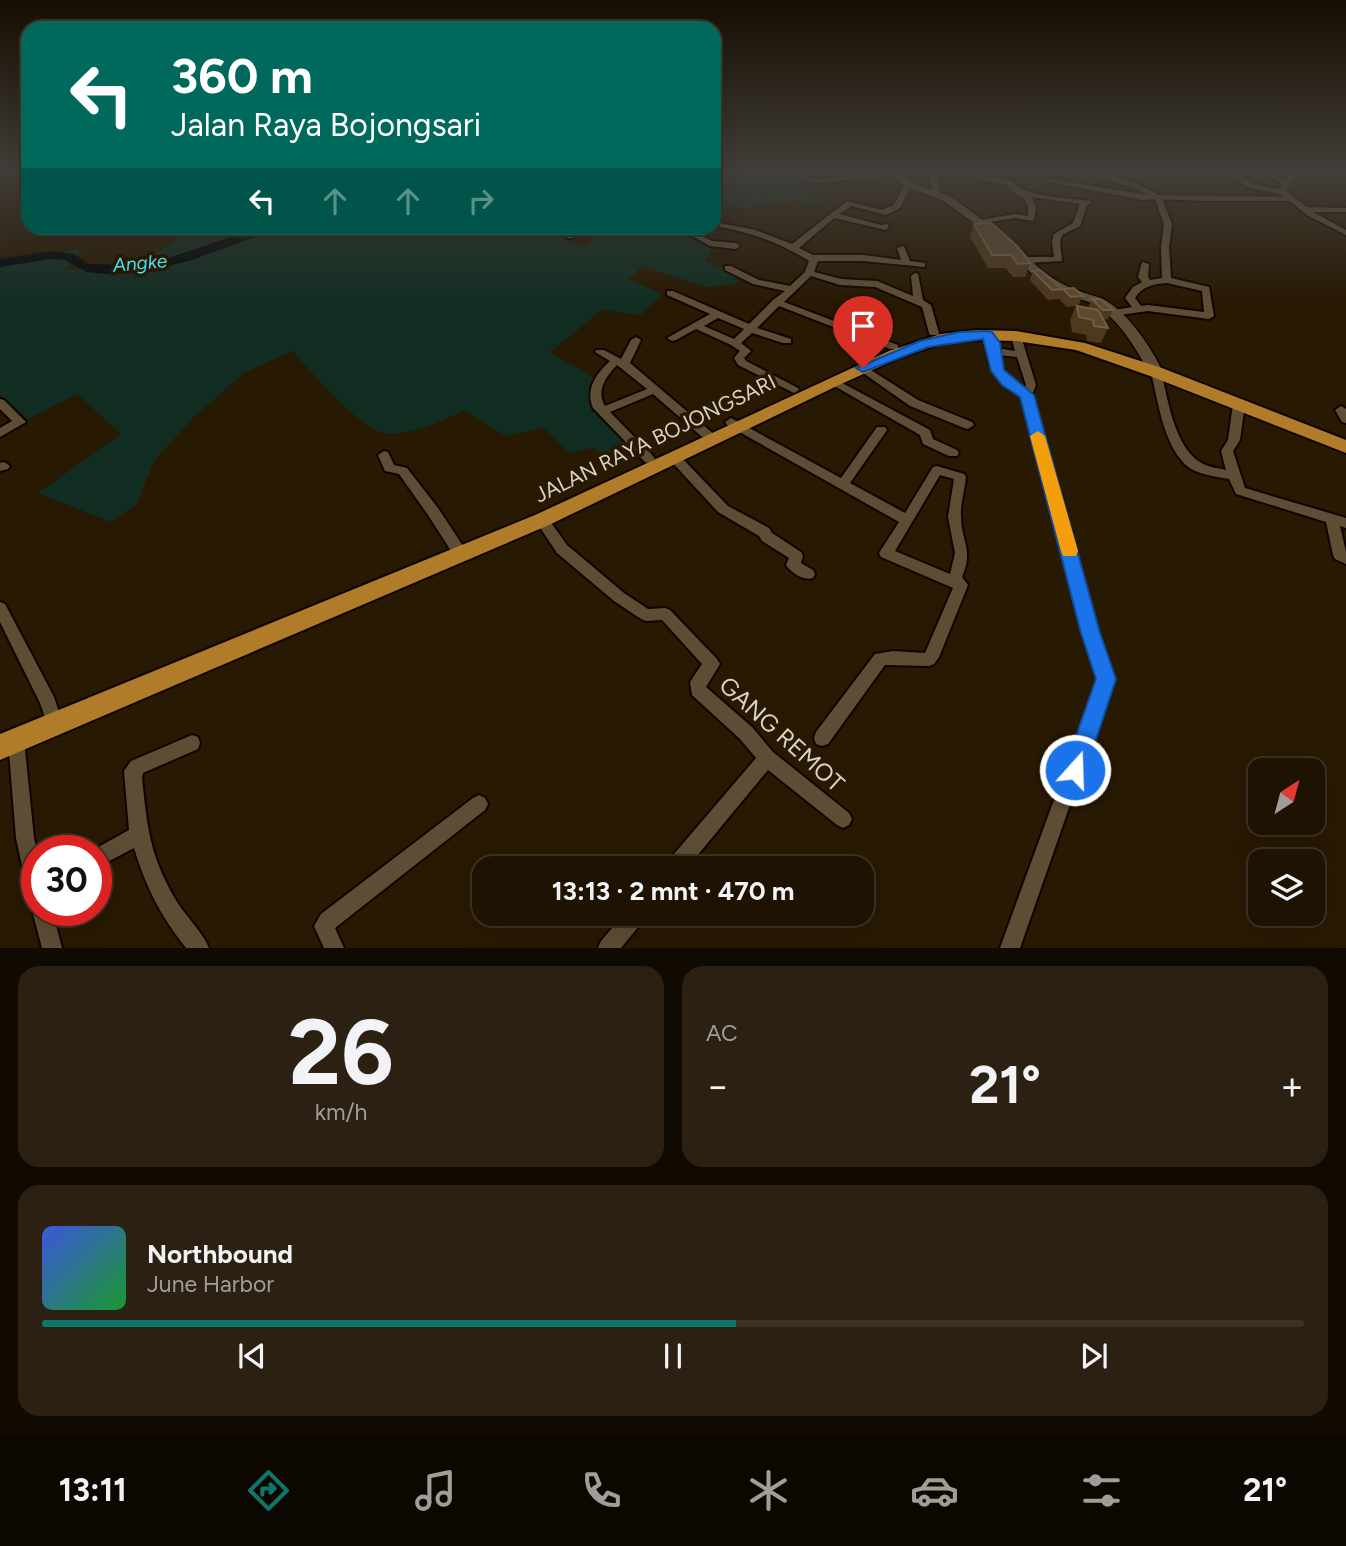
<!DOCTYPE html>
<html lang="id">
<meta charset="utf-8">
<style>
body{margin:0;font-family:Figtree,sans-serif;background:#2b2011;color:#f1f3f6;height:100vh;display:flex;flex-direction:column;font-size:26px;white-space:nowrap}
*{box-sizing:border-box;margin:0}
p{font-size:23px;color:#a19e99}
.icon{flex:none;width:38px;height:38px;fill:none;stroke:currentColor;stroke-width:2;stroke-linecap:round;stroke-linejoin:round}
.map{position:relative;height:948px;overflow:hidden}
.panel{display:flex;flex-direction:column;gap:18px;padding:18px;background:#100a01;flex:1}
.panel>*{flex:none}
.top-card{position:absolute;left:21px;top:21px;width:700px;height:214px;border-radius:21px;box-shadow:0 7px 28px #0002,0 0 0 2px #3c3224;background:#00695c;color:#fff;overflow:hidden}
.needle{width:46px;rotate:36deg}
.fabs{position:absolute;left:1248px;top:758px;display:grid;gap:14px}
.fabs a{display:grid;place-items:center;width:77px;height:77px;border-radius:14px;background:#1e1302;box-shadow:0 7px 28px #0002,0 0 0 2px #3c3224;font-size:35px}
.speed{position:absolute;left:21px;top:835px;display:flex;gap:14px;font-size:35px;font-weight:700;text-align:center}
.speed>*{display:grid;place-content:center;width:91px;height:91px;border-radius:50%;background:#1e1302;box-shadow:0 7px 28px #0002,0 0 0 2px #3c3224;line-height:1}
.speed .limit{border:10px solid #d22;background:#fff;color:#111}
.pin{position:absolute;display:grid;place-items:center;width:60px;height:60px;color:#fff;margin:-72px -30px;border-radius:50% 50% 50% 0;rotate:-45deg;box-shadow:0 0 7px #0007}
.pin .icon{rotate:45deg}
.me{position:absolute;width:77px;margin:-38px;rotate:20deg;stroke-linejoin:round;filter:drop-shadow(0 0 5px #0008)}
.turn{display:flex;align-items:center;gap:24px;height:147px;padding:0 35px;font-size:32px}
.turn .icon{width:91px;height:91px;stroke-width:2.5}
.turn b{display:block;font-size:49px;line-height:60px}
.lanes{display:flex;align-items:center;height:66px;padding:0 35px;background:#0003;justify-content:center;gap:35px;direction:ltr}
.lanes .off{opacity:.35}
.big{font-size:52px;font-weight:700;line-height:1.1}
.panel .widget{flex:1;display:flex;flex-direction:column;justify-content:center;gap:10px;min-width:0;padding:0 24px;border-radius:21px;background:#2b2011}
.panel .dial{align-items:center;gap:0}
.dial b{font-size:91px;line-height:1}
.song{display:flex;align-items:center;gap:21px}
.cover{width:84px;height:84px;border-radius:10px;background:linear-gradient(135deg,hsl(230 70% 55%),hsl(130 70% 35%))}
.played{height:7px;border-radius:4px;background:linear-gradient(90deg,#0f766e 55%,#3c3224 55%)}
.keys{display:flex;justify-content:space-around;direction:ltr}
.heat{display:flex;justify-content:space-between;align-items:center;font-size:38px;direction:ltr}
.panel .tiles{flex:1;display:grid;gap:18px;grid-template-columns:1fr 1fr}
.widget:last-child{grid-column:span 2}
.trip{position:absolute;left:472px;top:856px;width:402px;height:70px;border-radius:21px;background:#1e1302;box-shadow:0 7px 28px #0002,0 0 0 2px #3c3224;font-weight:700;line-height:70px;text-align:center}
.tab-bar{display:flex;height:112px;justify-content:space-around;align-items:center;background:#0c0801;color:#a19e99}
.tab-bar .icon{width:49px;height:49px}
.tab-bar .selected{color:#0f766e}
.tab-bar b{font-size:32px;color:#f1f3f6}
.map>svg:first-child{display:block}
</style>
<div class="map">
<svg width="1346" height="948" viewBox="0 0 1346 948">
<rect width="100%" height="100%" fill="#281903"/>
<g fill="#112d22">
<path d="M714,171l41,3 4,-3h72l6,7 -20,3 -6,8 1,6 12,5 -11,6 -18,-6 -58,9 -23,-11 22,-11 -22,-7z"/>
<path d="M196,228h341l46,19c10,-6 23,-18 34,-19 30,-6 69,4 97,16l-9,17 31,12v11l-30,3 -63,-21 -15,13 34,15 -21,21 -39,-5 -52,42 54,32 -4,21 49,49 -34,12 -22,-18 -24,5 -25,-25 -38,8 -42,-25c-23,10 -47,22 -73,23 -28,1 -79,-63 -99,-83l-48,22 -50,44 -40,44 -17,43 -26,18 -73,-29 83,-59 -44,-40 -49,25 -28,-24v-131l84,-16 -18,21 60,2z"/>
</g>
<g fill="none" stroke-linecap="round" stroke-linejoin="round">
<path fill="#000709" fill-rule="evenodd" d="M268,228h17l-6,4 -27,6 -60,22 -45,11 -40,3 -20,-2 -22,-12 -13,-1 -52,8v-8l52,-8 22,3 15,10 38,1 38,-6 78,-26z"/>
<g stroke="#100400" stroke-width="4">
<g id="minor">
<path d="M777,171h10l29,8 77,-7 4,2 -4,2 -77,7z"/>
<path d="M982,171h7v6l24,4c9,16 58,17 77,20l1,2 -4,2 -7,21 -18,9 -2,7 2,19 -39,2 -4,-3 4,-3h31l-2,-15 2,-8 19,-11 7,-19 -48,-7 4,11 -2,13 -19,-3 -38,6 -1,-2 4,-2 35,-6 13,2c2,-25 -13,-16 -21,-31l-25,-5z"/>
<path d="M1076,171c24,-2 61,11 82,24l125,2 -3,-3 -31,-6 -25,-16 7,-1 23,13 25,5 3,-5 -20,-13h7l16,8 5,-6 26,-2 -2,5 -19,1 -9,14 21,16 39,1v4h-33l33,18v5l-39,-20 -17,-14h-88l-40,-2 10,25 -3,23 2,31 38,9 5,29 -5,3 -61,-8 -36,5 -5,-3 2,-2 23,-4 -7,-9 8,-11 9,-5 -4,-5 4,-15 7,2 -1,13 2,3 12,-2 -1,-31 3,-23 -9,-25 -13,1 -97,-19 4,-2 99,16 -13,-7zM1167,283l35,8 2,21 -56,-7 -7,1 -6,-8c7,-12 19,-14 32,-15z"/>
<path d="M930,175l7,2 3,13 -3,5 -7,-2 2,-3z"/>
<path d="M914,184l4,2 -9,4 -9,18 -14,7 -35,-9 -12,8 42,11 7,-1 1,2 -3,4 -52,-12 -35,30 14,7h50l38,5 -4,-12 7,-2 6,15 15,2v4l-62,-6h-45l-4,11 27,7 36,2 36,15 -2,-20 4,-3 3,1 5,26 8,5 8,28 -1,2h-8l-1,-2 -7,-26 -47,-20 -35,-2 -29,-9 -27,26 114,43v4h-8l-111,-43 -22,22 34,11v4h-8l-31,-10 -11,10 10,8 -7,7 2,3 52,27 1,2 -5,3 -56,-28 -4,-7 6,-7 -9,-6 -35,-16 -20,11 -4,1 -5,-3 43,-24 -43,-19v-4h6l76,33 24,-24 12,-9 -32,-7 -28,-14v-4h6l28,14 31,6 15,-14 4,-11c-28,-18 -61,-30 -95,-35v-4l41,8 37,14 55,-43 35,9 12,-5 9,-18zM718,318l26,11 -10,10 -30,-13z"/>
<path d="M578,228h9l-14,10h-6v-4z"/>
<path d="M643,228h19l32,4 18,9 24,2 4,3 -4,3 -26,-3 -18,-10 -45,-6z"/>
<path d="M987,332l4,1 6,15 18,3 -4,-15 5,-3 5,3 15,49 -4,10 2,7 61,223 19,54 -94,269h-20l98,-269 -17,-54 -59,-229c-15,-10 -31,-19 -34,-38 -2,-9 -2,-15 -6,-23zM998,355l19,2 9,28 -2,3 -21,-17z"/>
<path d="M636,337l5,3 -11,23 86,73 2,3 -2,3h-8l-55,-48 -43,18 43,44 2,3 -6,4 -4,-1 -52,-54c-8,-19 3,-34 17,-47l-15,-9 1,-2h8l17,9 10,-19zM617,365l30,24 -42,17c-9,-16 1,-29 12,-41z"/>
<path d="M863,365l55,35 54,22 2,3 -6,4 -4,-1 -54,-22 -51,-36 -1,-2 1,-2z"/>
<path d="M1156,369l5,3c7,27 13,74 39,90 7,5 17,6 26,8l-5,-19 7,-11 5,-36 2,-3h8l2,3 -5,36 -7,11 12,37 101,30v10l-6,-2 6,26v12l-11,-5 -2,-4 -7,-33 -90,-28 -7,-15c-12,-2 -27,-4 -38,-10 -27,-18 -33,-68 -40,-97z"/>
<path d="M833,378l97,52 3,9 24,11 2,3 -2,3h-8l-26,-12 -3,-9 -91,-52 -1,-2 1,-2z"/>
<path d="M0,399l4,1 22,22 -26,15v-9l12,-7 -12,-12z"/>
<path d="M1341,406l5,3v14l-4,-1 -7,-12z"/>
<path d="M731,418l110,60 36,-51h8l2,3 -2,3 -35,50 55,30 28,-46 4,-1 27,8 2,3c-1,13 -6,26 -5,39 0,26 13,33 1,61l6,8 -29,72 -5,7 -5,2 -44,-1 -57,79 -6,2 -6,-2 -2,-6 2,-6 59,-78 18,-3 32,2 28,-65 -72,-31 -2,-4 20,-31 -172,-97 -2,-3zM940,475l14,4 -6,38 7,36 -5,21 -55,-23z"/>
<path d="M384,451l4,1 6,13 13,3 31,40 27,41 2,4 -2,4 -5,1 -5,-1 -27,-42 -29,-41 -14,-3 -7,-16z"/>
<path d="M674,453l4,1 50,52 41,22 3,5 29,19 2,4 -2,7 12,7 2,4 -2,4c-9,3 -22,-5 -27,-13l3,-7 -27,-17 -3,-5 -41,-24 -48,-52 -2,-3 2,-3z"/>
<path d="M4,462l6,4 -2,3 -8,2v-8z"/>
<path d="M542,515l5,2 20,28 57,48 24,16 17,-1 5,2 47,49 3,5 -14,23 46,40 21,25 76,61 3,6 -3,6 -6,3 -6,-3 -69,-55 -81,98h-21l2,-7 88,-103 -16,-19 -48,-44 -2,-13 12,-18 -40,-44 -16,1 -5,-2 -27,-18 -57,-48 -22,-33 2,-3z"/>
<path d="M0,602l5,2 49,93 9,27 -2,5 -6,3 -6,-3 -9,-26 -40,-81z"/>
<path d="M16,732l6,2 2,6 10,98 3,12v48l-7,-2 -3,-7 -11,-51 -8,-98 2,-6z"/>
<path d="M192,735l6,2 2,6 -2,6 -55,24 -1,4c5,51 8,80 35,125 10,16 25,29 32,46h-23c-26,-33 -40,-61 -52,-100l-38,20v-18h-3l36,-20 -5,-59 7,-10z"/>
<path d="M479,795l6,3 3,6 -3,6 -150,118 9,20h-20l-10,-22 7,-12 152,-116z"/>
<path d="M37,902v8h15l10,38h-20l-10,-38z"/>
<path d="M624,914h22l-3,7 -22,27h-23l3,-7z"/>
</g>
</g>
<g stroke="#100400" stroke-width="3">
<g id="secondary">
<path d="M887,171h9l14,11 40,14 53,39 -9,2 -52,-37 -38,-14z"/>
<path d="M1014,250h8c15,19 34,33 57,41 8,3 18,5 26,9 24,14 46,47 58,72l-2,3h-10c-14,-24 -29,-52 -53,-68 -9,-7 -21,-8 -31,-12 -22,-8 -40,-24 -55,-43z"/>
</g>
</g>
<g stroke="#100400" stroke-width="4">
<path id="trunk" d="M977,330l39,1 69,12 77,25 184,72v13l-196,-77 -74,-26 -60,-9 -39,-1 -34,3 -42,14 -62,28 -290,140 -549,235v-26l535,-219 354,-164 52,-17z"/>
</g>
<use href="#minor" fill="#5e4d35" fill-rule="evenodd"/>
<use href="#secondary" fill="#5e4d35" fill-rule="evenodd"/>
<use href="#trunk" fill="#b07c29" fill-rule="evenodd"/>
</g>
<g fill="#4e381e">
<path d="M974,224l56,39 -5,14h-12l-7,-9h-18l-18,-31z"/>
<path d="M1033,271l30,18 20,7 -5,10 10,2 4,-9 21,11 -5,9 -5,1 5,8 -7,15 -14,-2 -1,-6 -14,-3 -2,-12 6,-14 -9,1 -8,-8 -11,1 -18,-20z"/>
</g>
<g fill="#5d4830" stroke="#715e47" stroke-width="2">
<path d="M991,223l26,23 13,17 -12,1 -7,-9h-19l-18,-31z"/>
<path d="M1040,270l23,19 11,-1 9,8 -12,1 -8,-8 -11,1 -19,-19z"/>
<path d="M1092,299h8l13,11h-10z"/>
<path d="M1077,306l21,4 10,18 -14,-2 -1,-6 -14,-3z"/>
</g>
<linearGradient id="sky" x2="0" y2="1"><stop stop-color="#160e02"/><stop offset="0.56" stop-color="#423e39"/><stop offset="1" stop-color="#423e39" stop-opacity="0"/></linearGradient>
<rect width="1346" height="303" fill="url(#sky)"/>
<path fill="#1a73e8" stroke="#114b97" stroke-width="2" d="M987,331l5,1 8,11 4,27 30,25 66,238 16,46 -30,91 -3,8 -8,3 -8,-3 -3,-8 32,-91 -15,-46 -61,-236 -18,-12 -11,-14 -8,-32 -55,8 -65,25 -7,-4 64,-27 39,-9z"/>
<path fill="#f59e0b" d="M1038,431l7,5 33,115 -2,5h-13l-2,-5 -31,-115z"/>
<g text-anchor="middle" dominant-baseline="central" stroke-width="7" stroke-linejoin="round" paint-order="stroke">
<g font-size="19" font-style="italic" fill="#46e0f5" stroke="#281903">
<text transform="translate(140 263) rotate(-5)">Angke</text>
</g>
<g font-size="21" fill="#dcd2c4" stroke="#281903">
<text transform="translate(655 438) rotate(-26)">JALAN RAYA BOJONGSARI</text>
</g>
<g font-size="24" fill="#dcd2c4" stroke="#281903">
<text transform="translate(782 734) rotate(42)">GANG REMOT</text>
</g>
</g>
</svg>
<div class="fabs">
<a><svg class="needle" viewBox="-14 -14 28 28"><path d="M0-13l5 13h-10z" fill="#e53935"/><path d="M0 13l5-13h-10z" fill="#a19e99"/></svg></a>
<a><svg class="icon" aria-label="layers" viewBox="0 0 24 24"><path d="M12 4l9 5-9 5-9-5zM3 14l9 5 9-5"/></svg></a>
</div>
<div class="speed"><div class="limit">30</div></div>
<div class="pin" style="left:863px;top:368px;background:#d93025"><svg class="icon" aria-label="arrive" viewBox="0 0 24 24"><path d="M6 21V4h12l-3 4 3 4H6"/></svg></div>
<svg class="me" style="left:1075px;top:770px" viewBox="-20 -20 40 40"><circle r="17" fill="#1a73e8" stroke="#fff" stroke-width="3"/><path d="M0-11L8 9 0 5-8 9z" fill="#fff"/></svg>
<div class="trip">13:13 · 2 mnt · 470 m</div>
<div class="top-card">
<div class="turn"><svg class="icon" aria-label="left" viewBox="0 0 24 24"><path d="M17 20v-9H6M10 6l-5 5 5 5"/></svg><div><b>360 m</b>Jalan Raya Bojongsari</div></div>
<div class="lanes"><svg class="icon" aria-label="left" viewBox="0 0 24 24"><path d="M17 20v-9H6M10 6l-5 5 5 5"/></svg><svg class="icon off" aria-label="ahead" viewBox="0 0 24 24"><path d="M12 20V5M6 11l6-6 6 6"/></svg><svg class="icon off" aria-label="ahead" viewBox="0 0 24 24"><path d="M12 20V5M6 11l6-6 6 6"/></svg><svg class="icon off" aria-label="right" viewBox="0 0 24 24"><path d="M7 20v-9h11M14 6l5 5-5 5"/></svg></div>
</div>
</div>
<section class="panel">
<div class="tiles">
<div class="widget dial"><b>26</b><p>km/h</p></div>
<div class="widget"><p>AC</p>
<div class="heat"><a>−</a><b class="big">21°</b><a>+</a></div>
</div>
<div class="widget">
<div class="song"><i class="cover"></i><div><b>Northbound</b><p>June Harbor</p></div></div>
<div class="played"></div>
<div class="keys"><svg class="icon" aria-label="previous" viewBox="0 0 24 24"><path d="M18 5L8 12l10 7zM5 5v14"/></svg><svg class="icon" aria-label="pause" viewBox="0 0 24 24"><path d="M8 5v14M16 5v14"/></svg><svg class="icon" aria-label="next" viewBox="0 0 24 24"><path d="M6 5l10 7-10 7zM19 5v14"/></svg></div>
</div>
</div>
</section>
<nav class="tab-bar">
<b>13:11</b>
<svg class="icon selected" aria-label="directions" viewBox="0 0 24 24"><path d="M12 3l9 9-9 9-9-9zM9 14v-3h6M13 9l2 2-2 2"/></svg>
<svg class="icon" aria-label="music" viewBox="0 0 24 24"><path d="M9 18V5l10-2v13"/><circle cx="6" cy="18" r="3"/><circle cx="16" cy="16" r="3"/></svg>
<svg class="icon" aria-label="phone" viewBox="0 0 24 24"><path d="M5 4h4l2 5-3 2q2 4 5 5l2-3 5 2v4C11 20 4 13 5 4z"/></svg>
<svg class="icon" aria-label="climate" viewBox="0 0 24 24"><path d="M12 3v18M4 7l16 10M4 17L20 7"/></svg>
<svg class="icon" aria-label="car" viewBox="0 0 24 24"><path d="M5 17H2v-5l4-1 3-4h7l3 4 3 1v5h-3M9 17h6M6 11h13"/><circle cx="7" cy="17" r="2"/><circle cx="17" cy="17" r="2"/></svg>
<svg class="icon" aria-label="filters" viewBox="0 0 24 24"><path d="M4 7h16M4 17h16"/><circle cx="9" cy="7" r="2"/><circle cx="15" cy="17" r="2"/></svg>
<b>21°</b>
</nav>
